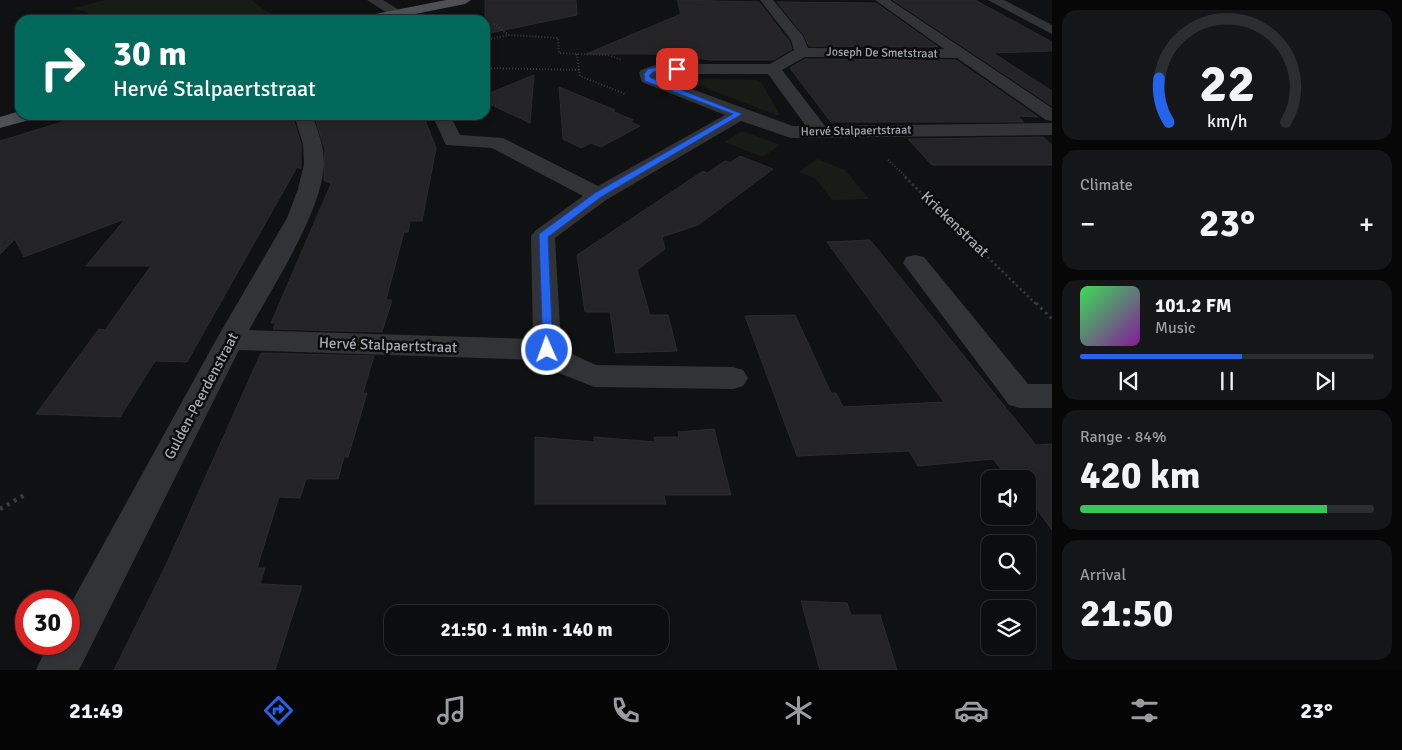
<!DOCTYPE html>
<meta charset="utf-8">
<style>
body{margin:0;font-family:Signika,sans-serif;background:#151617;color:#f1f3f6;height:100vh;display:flex;flex-direction:column;font-size:19px;white-space:nowrap}
*{box-sizing:border-box;margin:0}
p{font-size:16px;color:#9a9c9e}
.icon{flex:none;width:28px;height:28px;fill:none;stroke:currentColor;stroke-width:2;stroke-linecap:round;stroke-linejoin:round}
.map{position:relative;flex:1;overflow:hidden}
.drawer{display:flex;flex-direction:column;gap:10px;padding:10px;background:#070708;width:350px}
.drawer>*{flex:none}
.guide{position:absolute;left:15px;top:15px;width:475px;height:105px;border-radius:15px;box-shadow:0 2px 8px #0003,0 0 0 1px #2c2d2e;background:#00695c;color:#fff;overflow:hidden}
.controls{position:absolute;left:981px;top:470px;display:grid;gap:10px}
.controls a{display:grid;place-items:center;width:55px;height:55px;border-radius:10px;background:#0c0d0e;box-shadow:0 2px 8px #0003,0 0 0 1px #2c2d2e;font-size:25px}
.speed{position:absolute;left:15px;top:590px;display:flex;gap:10px;font-size:25px;font-weight:700;text-align:center}
.speed>*{display:grid;place-content:center;width:65px;height:65px;border-radius:50%;background:#0c0d0e;box-shadow:0 2px 8px #0003,0 0 0 1px #2c2d2e;line-height:1}
.speed .limit{border:8px solid #d22;background:#fff;color:#111}
.pin{position:absolute;display:grid;place-items:center;width:42px;height:42px;color:#fff;margin:-21px;border-radius:10px;box-shadow:0 2px 8px #0006}
.me{position:absolute;width:55px;margin:-28px;rotate:358deg;stroke-linejoin:round;filter:drop-shadow(0 0 4px #0008)}
.turn{display:flex;align-items:center;gap:18px;height:105px;padding:0 15px;font-size:22px}
.turn .icon{width:65px;height:65px;stroke-width:2.5}
.turn b{display:block;font-size:35px;line-height:42px}
.big{font-size:38px;font-weight:700;line-height:1.1}
.drawer .card{flex:1;display:flex;flex-direction:column;justify-content:center;gap:8px;min-width:0;padding:0 18px;border-radius:15px;background:#151617}
.drawer .dial{align-items:center;gap:0}
.dial svg{height:130px;overflow:visible;fill:none;stroke:#2c2d2e;stroke-width:7;stroke-linecap:round;text-anchor:middle}
.dial text{fill:#f1f3f6;stroke:none}
.song{display:flex;align-items:center;gap:15px}
.cover{width:60px;height:60px;border-radius:8px;background:linear-gradient(135deg,hsl(130 70% 55%),hsl(290 70% 35%))}
.played{height:5px;border-radius:2px;background:linear-gradient(90deg,#2563eb 55%,#2c2d2e 55%)}
.keys{display:flex;justify-content:space-around;direction:ltr}
.heat{display:flex;justify-content:space-between;align-items:center;font-size:28px;direction:ltr}
.charge{height:8px;border-radius:4px;background:linear-gradient(90deg,#34c759 84%,#2c2d2e 0)}
.trip{position:absolute;left:384px;top:605px;width:285px;height:50px;border-radius:15px;background:#0c0d0e;box-shadow:0 2px 8px #0003,0 0 0 1px #2c2d2e;font-weight:700;line-height:50px;text-align:center}
.menu{display:flex;height:80px;justify-content:space-around;align-items:center;background:#050506;color:#9a9c9e}
.menu .icon{width:35px;height:35px}
.menu .active{color:#2563eb}
.menu b{font-size:22px;color:#f1f3f6}
main{display:flex;flex:1;min-height:0}
.map>svg:first-child{display:block}
</style>
<main>
<div class="map">
<svg width="1052" height="670" viewBox="0 0 1052 670">
<rect width="100%" height="100%" fill="#101112"/>
<g fill="#171c17">
<path d="M105,0h146c11,8 21,18 34,14l10,6h-198l-13,-9 -13,-2z"/>
<path d="M680,78l77,2 4,2 19,33h-4z"/>
<path d="M742,131l38,14 -17,12 -39,-15z"/>
<path d="M817,159l28,11 24,29 -37,1 -16,-21 -17,-7z"/>
</g>
<g fill="#242426" stroke="#2b2b2e">
<path d="M485,0h91l1,15 -92,19z"/>
<path d="M677,0l82,2 30,39 3,8 -19,11h-62l-52,-6h-73l95,-40z"/>
<path d="M893,0h82l77,42v9l-59,2 59,38v15z"/>
<path d="M777,2l99,1 62,44 -129,-1 -5,-11z"/>
<path d="M805,59l151,1 82,57 -20,-1 6,6h-193l-41,-54z"/>
<path d="M534,75l-4,48 -45,-21v-7z"/>
<path d="M559,87l56,23 -3,1 21,9 -3,2 10,4 -39,21 -10,-4 -10,5 -18,-9z"/>
<path d="M85,115h207l9,29v25l-4,-2 -110,195 -32,-1 -35,56 -84,-3 63,-85 6,1 46,-64h-65l39,-47 -101,38 -9,-18 -15,15v-113z"/>
<path d="M314,115h109l13,33 -14,73h-12l-2,11h-4l-18,68h6l-10,32 -109,-3 3,-6h-5l60,-139 -7,-4 1,-30z"/>
<path d="M1043,137l9,8v20h-120l-24,-26z"/>
<path d="M740,156l33,13 -75,56 -36,12 3,12 -28,21 13,45h18l9,36 -61,2 -6,-41h-25l-8,-57 126,-84 4,2 18,-12 5,2z"/>
<path d="M870,240l166,205 16,-1v86l-24,-33v-18h-15l-7,-10h-5l-8,-10 -75,7 -9,-15 -112,5 -52,-140 50,-1 36,78h5l7,14 101,-5 -117,-160z"/>
<path d="M261,353l113,3 -11,37h4l-19,64h-4l-6,22h-32l-6,19 -21,-1 -22,71h8l-5,16 42,2 -27,84h-161l53,-107z"/>
<path d="M714,429l17,66h-67l2,9h-131v-67l59,5v-5l61,5 -1,-5h25l-1,-5z"/>
<path d="M801,601l46,2 4,12h29l17,55h-77z"/>
</g>
<g fill="none" stroke-linecap="round" stroke-linejoin="round">
<g stroke="#383a3d" stroke-width="2" stroke-dasharray="1 2" stroke-linecap="butt">
<path d="M494,24l15,11 49,3 1,15 49,2 14,5"/>
<path d="M485,40l24,-5"/>
<path d="M577,54l3,22 45,18"/>
<path d="M485,68l94,2"/>
<path d="M888,160l19,18"/>
</g>
<path stroke="#383a3d" stroke-width="2.5" stroke-dasharray="2 3" stroke-linecap="butt" d="M905,177l132,128"/>
<path stroke="#383a3d" stroke-width="3" stroke-dasharray="2.5 4" stroke-linecap="butt" d="M1036,303l16,16"/>
<path stroke="#383a3d" stroke-width="4.5" stroke-dasharray="3 5" stroke-linecap="butt" d="M0,509l26,-15"/>
<g fill="#323336" fill-rule="evenodd">
<path d="M367,0h16l21,13 -2,3h-10z"/>
<path d="M760,0h13l30,36 5,12 136,1 -69,-49h15l162,108v13l-6,-1 -89,-62 -152,-1 -23,13 43,56 227,-3v12l-261,3 -50,-17 -135,79 -51,38 6,107 13,10 22,10 137,2 10,3 5,8 -5,8 -10,3 -139,-2 -40,-16 -13,-11 -302,-10 -160,320h-43l12,-26h21v-37l147,-267 71,-122 11,-29 6,-25 -1,-20 -9,-29h18c6,16 12,31 12,48 -1,47 -52,125 -75,167l284,9 -2,-103 4,-5 48,-35 -91,-48 -46,-3 -14,-30h18l10,20 43,3 95,48 127,-71 -83,-33 -3,-9 2,-3 17,-6h112l24,-14 -3,-10zM660,74h108l38,52h-13l-137,-50z"/>
<path d="M988,0h16l48,25v9z"/>
<path d="M915,255l9,2 104,127h24v24h-32l-11,-3 -106,-142 3,-6z"/>
</g>
<g fill="#4e5055" fill-rule="evenodd">
<path d="M446,0h25l-6,4 -80,16h-27l7,-4z"/>
<path d="M20,111v4h16l-3,4 -33,9v-11z"/>
</g>
</g>
<path fill="#2563eb" stroke="#184099" d="M658,67l22,2 -27,3 -4,4 2,2 91,36 -141,83 -53,40 5,113 -6,5 -4,-2 -4,-119 56,-41 138,-79 -88,-33 -1,-7 4,-5z"/>
<g text-anchor="middle" dominant-baseline="central" stroke-width="5" stroke-linejoin="round" paint-order="stroke">
<g font-size="12" fill="#a3a9b1" stroke="#0c0c0d">
<text transform="translate(882 53) rotate(1)">Joseph De Smetstraat</text>
<text transform="translate(856 131) rotate(-1)">Hervé Stalpaertstraat</text>
</g>
<g font-size="15" fill="#a3a9b1" stroke="#0c0c0d">
<text transform="translate(955 224) rotate(44)">Kriekenstraat</text>
<text transform="translate(388 345) rotate(2)">Hervé Stalpaertstraat</text>
<text transform="translate(201 396) rotate(-62)">Gulden-Peerdenstraat</text>
</g>
</g>
</svg>
<div class="controls">
<a><svg class="icon" aria-label="sound" viewBox="0 0 24 24"><path d="M4 9h4l5-4v14l-5-4H4zM17 9q2 3 0 6"/></svg></a>
<a><svg class="icon" aria-label="search" viewBox="0 0 24 24"><circle cx="10" cy="10" r="6"/><path d="M15 15l6 6"/></svg></a>
<a><svg class="icon" aria-label="layers" viewBox="0 0 24 24"><path d="M12 4l9 5-9 5-9-5zM3 14l9 5 9-5"/></svg></a>
</div>
<div class="speed"><div class="limit">30</div></div>
<div class="pin" style="left:677px;top:69px;background:#d93025"><svg class="icon" aria-label="arrive" viewBox="0 0 24 24"><path d="M6 21V4h12l-3 4 3 4H6"/></svg></div>
<svg class="me" style="left:547px;top:350px" viewBox="-20 -20 40 40"><circle r="17" fill="#2563eb" stroke="#fff" stroke-width="3"/><path d="M0-11L8 9 0 5-8 9z" fill="#fff"/></svg>
<div class="trip">21:50 · 1 min · 140 m</div>
<div class="guide">
<div class="turn"><svg class="icon" aria-label="right" viewBox="0 0 24 24"><path d="M7 20v-9h11M14 6l5 5-5 5"/></svg><div><b>30 m</b>Hervé Stalpaertstraat</div></div>
</div>
</div>
<section class="drawer">
<div class="card dial"><svg viewBox="0 0 100 80">
<path d="M14 69A42 42 0 1 1 86 69"/>
<path d="M14 69A42 42 0 0 1 8 42" stroke="#2563eb"/>
<text x="50" y="56" font-size="32" font-weight="700">22</text>
<text x="50" y="72" font-size="11">km/h</text>
</svg></div>
<div class="card"><p>Climate</p>
<div class="heat"><a>−</a><b class="big">23°</b><a>+</a></div>
</div>
<div class="card">
<div class="song"><i class="cover"></i><div><b>101.2 FM</b><p>Music</p></div></div>
<div class="played"></div>
<div class="keys"><svg class="icon" aria-label="previous" viewBox="0 0 24 24"><path d="M18 5L8 12l10 7zM5 5v14"/></svg><svg class="icon" aria-label="pause" viewBox="0 0 24 24"><path d="M8 5v14M16 5v14"/></svg><svg class="icon" aria-label="next" viewBox="0 0 24 24"><path d="M6 5l10 7-10 7zM19 5v14"/></svg></div>
</div>
<div class="card"><p>Range · 84%</p><b class="big">420 km</b><div class="charge"></div></div>
<div class="card"><p>Arrival</p><b class="big">21:50</b></div>
</section>
</main>
<nav class="menu">
<b>21:49</b>
<svg class="icon active" aria-label="directions" viewBox="0 0 24 24"><path d="M12 3l9 9-9 9-9-9zM9 14v-3h6M13 9l2 2-2 2"/></svg>
<svg class="icon" aria-label="music" viewBox="0 0 24 24"><path d="M9 18V5l10-2v13"/><circle cx="6" cy="18" r="3"/><circle cx="16" cy="16" r="3"/></svg>
<svg class="icon" aria-label="phone" viewBox="0 0 24 24"><path d="M5 4h4l2 5-3 2q2 4 5 5l2-3 5 2v4C11 20 4 13 5 4z"/></svg>
<svg class="icon" aria-label="climate" viewBox="0 0 24 24"><path d="M12 3v18M4 7l16 10M4 17L20 7"/></svg>
<svg class="icon" aria-label="car" viewBox="0 0 24 24"><path d="M5 17H2v-5l4-1 3-4h7l3 4 3 1v5h-3M9 17h6M6 11h13"/><circle cx="7" cy="17" r="2"/><circle cx="17" cy="17" r="2"/></svg>
<svg class="icon" aria-label="filters" viewBox="0 0 24 24"><path d="M4 7h16M4 17h16"/><circle cx="9" cy="7" r="2"/><circle cx="15" cy="17" r="2"/></svg>
<b>23°</b>
</nav>
